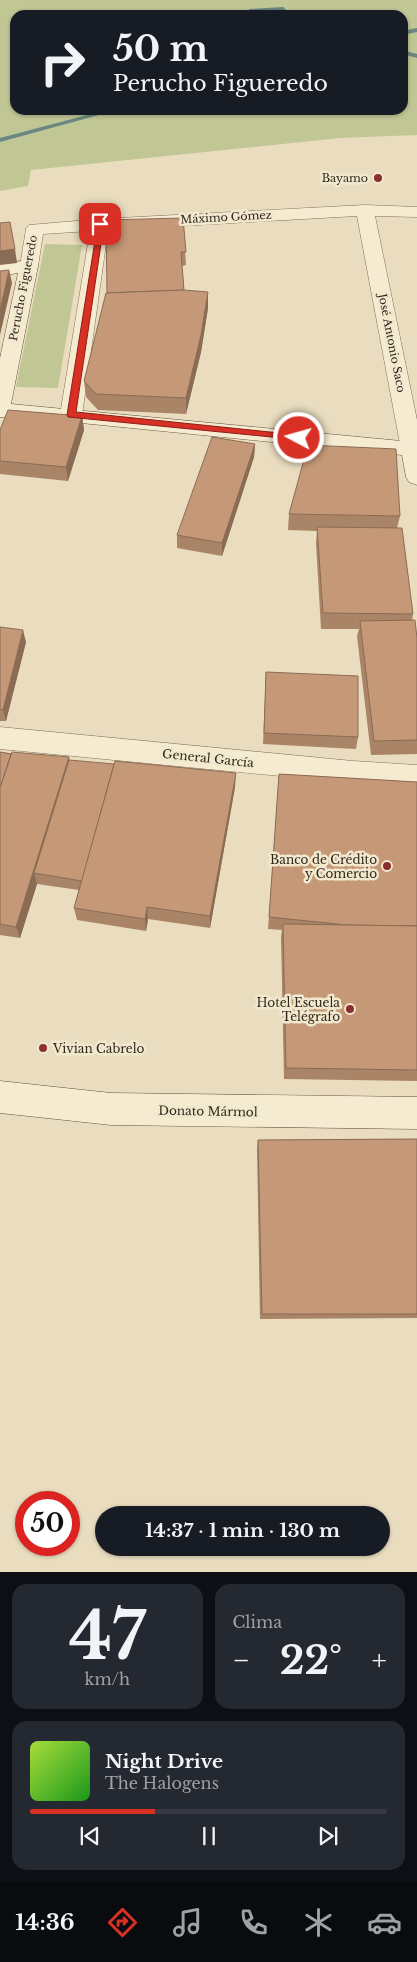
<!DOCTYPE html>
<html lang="es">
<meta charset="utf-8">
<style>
body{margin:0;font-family:"Libre Baskerville",serif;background:#242831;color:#f1f3f6;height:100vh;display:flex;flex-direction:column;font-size:19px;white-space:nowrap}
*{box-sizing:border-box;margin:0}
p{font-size:16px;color:#9ea1a6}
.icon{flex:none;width:28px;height:28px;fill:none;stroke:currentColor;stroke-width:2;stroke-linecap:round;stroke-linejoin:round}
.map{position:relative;height:1572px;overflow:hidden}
.details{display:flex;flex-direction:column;gap:12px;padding:12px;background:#0d0f14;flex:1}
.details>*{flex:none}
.banner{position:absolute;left:10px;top:10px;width:398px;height:105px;border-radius:15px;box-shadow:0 1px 4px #0004;background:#171b24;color:#f1f3f6;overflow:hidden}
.speed{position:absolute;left:15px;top:1491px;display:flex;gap:10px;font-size:25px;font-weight:700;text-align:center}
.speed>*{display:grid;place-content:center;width:65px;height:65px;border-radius:50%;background:#171b24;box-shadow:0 1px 4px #0004;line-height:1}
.speed .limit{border:8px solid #d22;background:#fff;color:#111}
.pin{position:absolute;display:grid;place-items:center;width:42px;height:42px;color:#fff;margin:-21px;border-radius:10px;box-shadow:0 2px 8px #0006}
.me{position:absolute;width:55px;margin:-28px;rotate:276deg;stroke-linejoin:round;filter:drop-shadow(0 0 4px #0008)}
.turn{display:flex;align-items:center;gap:18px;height:105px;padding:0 20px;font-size:22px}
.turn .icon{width:65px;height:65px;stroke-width:2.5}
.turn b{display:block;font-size:35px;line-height:42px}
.big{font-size:38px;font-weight:800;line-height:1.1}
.details .tile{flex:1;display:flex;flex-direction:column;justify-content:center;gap:8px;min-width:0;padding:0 18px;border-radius:15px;background:#242831}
.details .dial{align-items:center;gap:0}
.dial b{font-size:65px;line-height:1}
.song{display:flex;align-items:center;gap:15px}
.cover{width:60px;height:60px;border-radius:8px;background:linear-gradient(135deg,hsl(80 70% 55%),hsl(120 70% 35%))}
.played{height:5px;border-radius:2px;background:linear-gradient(90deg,#d93025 35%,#363941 35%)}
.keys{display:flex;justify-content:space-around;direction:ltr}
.heat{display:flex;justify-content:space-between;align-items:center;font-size:28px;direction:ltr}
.details .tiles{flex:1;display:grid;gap:12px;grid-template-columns:1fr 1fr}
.tile:last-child{grid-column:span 2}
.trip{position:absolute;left:95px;top:1506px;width:295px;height:50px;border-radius:25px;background:#171b24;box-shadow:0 1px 4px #0004;font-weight:800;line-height:50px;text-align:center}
.tab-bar{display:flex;height:80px;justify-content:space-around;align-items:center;background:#090b0e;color:#9ea1a6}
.tab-bar .icon{width:35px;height:35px}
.tab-bar .current{color:#d93025}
.tab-bar b{font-size:22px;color:#f1f3f6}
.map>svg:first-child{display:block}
</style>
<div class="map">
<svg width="417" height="1572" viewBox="0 0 417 1572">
<rect width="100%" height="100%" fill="#eaddbf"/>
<g fill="#c0c694" fill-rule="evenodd">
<path d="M0,0h417v135l-77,3 -309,32 -3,16 -28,5zM15,15h387v95h-387z"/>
<path d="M45,244l37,1 -24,143 -42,-1z"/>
</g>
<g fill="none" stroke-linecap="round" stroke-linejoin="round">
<g fill="#6a8881" fill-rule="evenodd">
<path d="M283,7l8,8h-6l-4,-4 -29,2 -1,2h-6l5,-6z"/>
<path d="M417,28v4l-15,3v-4z"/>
<path d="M402,50l15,4v4l-15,-4z"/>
<path d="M106,110h11l-117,32v-4z"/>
</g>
<g stroke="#816f59" stroke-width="1">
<g id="street">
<path d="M365,205l52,2v10l-42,-1 42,204v37l-13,-3 -3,-5 -44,-233 -249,14 -26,185 -3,5 -8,2 -8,-2 -3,-5 30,-184 -47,3 -5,32 -2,4 -7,2 -7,-2 -2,-4 6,-37 3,-4 71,-6z"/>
<path d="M0,727l353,34 64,4v22l-64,-4 -353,-34z"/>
</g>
</g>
<g stroke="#62503c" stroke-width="1">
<g id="secondary">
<path d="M29,260l7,2 2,4 -27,138 401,38 5,1v42l-8,-3 -3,-5 -4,-22 -331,-33 -71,-5v-59l18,-85 -18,3v-12z"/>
<path d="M0,1081l111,12 306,4v32l-306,-4 -111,-12z"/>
</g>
</g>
<use href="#street" fill="#f5ebd1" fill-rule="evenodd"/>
<use href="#secondary" fill="#f5ebd1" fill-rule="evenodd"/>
</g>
<g fill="#a98467">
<path d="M183,218l3,47 -4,1 2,24 24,18 -7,44 -15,62 -88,-4 -12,-13 -2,-16z"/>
<path d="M82,416l2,14 -16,51 -68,-7v-44z"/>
<path d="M255,444l-1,13 -32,99 -45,-8v-13z"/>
<path d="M289,514l111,2 -3,12 16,86 -1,7 5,17v116l-46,1 -14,-119 2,-7h-38l-5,-86 1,-12 -29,-1z"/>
<path d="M0,627l26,15 -20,79h-6z"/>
<path d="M266,672l92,65 -2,12 -93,-5z"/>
<path d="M0,752l69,8 166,27 -25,141 -62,-9 -2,12 -69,-11 -3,-12 5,-18 -42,-6 -17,54 -20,-3z"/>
<path d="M279,774l138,8v299l-133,-2 -3,-142 1,-7 -14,-1z"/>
<path d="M417,1139v179l-157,1 -3,-171 1,-8z"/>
</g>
<g fill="#8a6b54">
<path d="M15,249l2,14 -17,2v-14z"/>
<path d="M9,270l3,13 -12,52v-24z"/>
<path d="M208,292v16l-7,44 -15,62v-16z"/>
<path d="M82,416l2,14 -16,51 -2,-14z"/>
<path d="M255,444l-1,13 -32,99v-13z"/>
<path d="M23,630l3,12 -20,79 -3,-11z"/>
<path d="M69,757l2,14 -37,102 3,11 -17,54 -4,-11z"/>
<path d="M236,773l-1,14 -25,141v-12z"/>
<path d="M147,907l1,12 -2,12 -1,-12z"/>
</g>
<g fill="#c59978" stroke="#8a6b54">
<path d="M183,218l3,34h-5l3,38 -77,3 -1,-73z"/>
<path d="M10,222l5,27 -15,2v-28z"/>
<path d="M9,270l-9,41v-40z"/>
<path d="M184,290l24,2 -7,43 -15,63 -90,-4 -12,-13 22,-88z"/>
<path d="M8,410l74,6 -16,51 -66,-6v-31z"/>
<path d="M212,437l43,7 -33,99 -45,-8z"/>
<path d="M308,445l88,4 4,67 -111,-2z"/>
<path d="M317,527l85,1 11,86 -90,-1z"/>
<path d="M415,620l2,18v102l-43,1 -14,-120z"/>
<path d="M0,627l23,3 -20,80 -3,-1z"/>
<path d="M266,672l92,4v61l-94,-4z"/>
<path d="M0,752l11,2 -11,34z"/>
<path d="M12,752l57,5 -53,170 -16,-3v-136z"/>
<path d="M69,760l45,4 -32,117 -48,-8z"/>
<path d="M115,761l121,12 -26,143 -63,-9 -2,12 -71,-11z"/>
<path d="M279,774l138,8v144l-70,-1 -78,-8z"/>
<path d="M283,924l134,2v144l-131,-2z"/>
<path d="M417,1139v175h-155l-4,-174z"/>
</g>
<path fill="#d93025" stroke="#8d1f18" d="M98,222l6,2 -28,188 223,23 3,1v4l-234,-23 -1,-2z"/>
<g fill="#8b2e2e" stroke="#f2e8ce" stroke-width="2">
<circle cx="378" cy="178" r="5"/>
<circle cx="387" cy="866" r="5"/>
<circle cx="350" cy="1009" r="5"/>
<circle cx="43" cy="1048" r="5"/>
</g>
<g text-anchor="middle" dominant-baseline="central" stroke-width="5" stroke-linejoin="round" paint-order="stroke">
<g font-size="11" fill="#31271c" stroke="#f2e8ce" text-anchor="end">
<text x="368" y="178">Bayamo</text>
</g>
<g font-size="11" fill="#31271c" stroke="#f2e8ce">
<text transform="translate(226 217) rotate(-3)">Máximo Gómez</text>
<text transform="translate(23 288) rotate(-79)">Perucho Figueredo</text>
<text transform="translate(392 343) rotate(79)">José Antonio Saco</text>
</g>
<g font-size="12" fill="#31271c" stroke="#f2e8ce">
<text transform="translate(208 758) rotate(6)">General García</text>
<text transform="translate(208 1111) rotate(1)">Donato Mármol</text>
</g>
<g font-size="12" fill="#31271c" stroke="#f2e8ce" text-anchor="end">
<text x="377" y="859">Banco de Crédito<tspan x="377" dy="14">y Comercio</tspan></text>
<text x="340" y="1002">Hotel Escuela<tspan x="340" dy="14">Telégrafo</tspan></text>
<text x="53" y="1048" text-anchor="start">Vivian Cabrelo</text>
</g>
</g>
</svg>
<div class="speed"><div class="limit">50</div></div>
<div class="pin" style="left:100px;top:224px;background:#d93025"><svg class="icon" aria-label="arrive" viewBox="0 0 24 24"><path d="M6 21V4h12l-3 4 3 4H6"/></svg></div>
<svg class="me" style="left:299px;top:438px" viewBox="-20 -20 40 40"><circle r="17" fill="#d93025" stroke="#fff" stroke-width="3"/><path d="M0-11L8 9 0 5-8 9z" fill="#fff"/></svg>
<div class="trip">14:37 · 1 min · 130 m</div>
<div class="banner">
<div class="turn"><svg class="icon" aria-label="right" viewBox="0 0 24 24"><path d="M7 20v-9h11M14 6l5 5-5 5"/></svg><div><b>50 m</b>Perucho Figueredo</div></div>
</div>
</div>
<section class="details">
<div class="tiles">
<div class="tile dial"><b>47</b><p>km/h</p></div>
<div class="tile"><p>Clima</p>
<div class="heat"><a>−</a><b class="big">22°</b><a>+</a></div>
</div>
<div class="tile">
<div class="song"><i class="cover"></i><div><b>Night Drive</b><p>The Halogens</p></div></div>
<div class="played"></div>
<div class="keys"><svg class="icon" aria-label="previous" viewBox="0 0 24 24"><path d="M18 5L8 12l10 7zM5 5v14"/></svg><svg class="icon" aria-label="pause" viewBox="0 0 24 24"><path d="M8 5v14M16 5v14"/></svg><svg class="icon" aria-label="next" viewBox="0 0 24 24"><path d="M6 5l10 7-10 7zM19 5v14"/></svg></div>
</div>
</div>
</section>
<nav class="tab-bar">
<b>14:36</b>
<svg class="icon current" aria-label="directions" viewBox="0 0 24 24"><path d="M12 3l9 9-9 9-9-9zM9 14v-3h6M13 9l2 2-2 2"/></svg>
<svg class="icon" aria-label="music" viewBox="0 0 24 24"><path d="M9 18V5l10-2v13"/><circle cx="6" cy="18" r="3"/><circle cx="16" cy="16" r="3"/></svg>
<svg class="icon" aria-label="phone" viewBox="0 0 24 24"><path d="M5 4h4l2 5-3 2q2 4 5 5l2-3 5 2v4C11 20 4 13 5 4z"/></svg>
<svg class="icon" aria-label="climate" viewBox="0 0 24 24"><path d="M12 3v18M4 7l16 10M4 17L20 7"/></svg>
<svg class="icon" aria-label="car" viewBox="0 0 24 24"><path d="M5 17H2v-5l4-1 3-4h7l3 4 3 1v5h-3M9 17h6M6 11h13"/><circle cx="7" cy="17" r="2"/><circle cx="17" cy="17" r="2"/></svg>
</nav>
